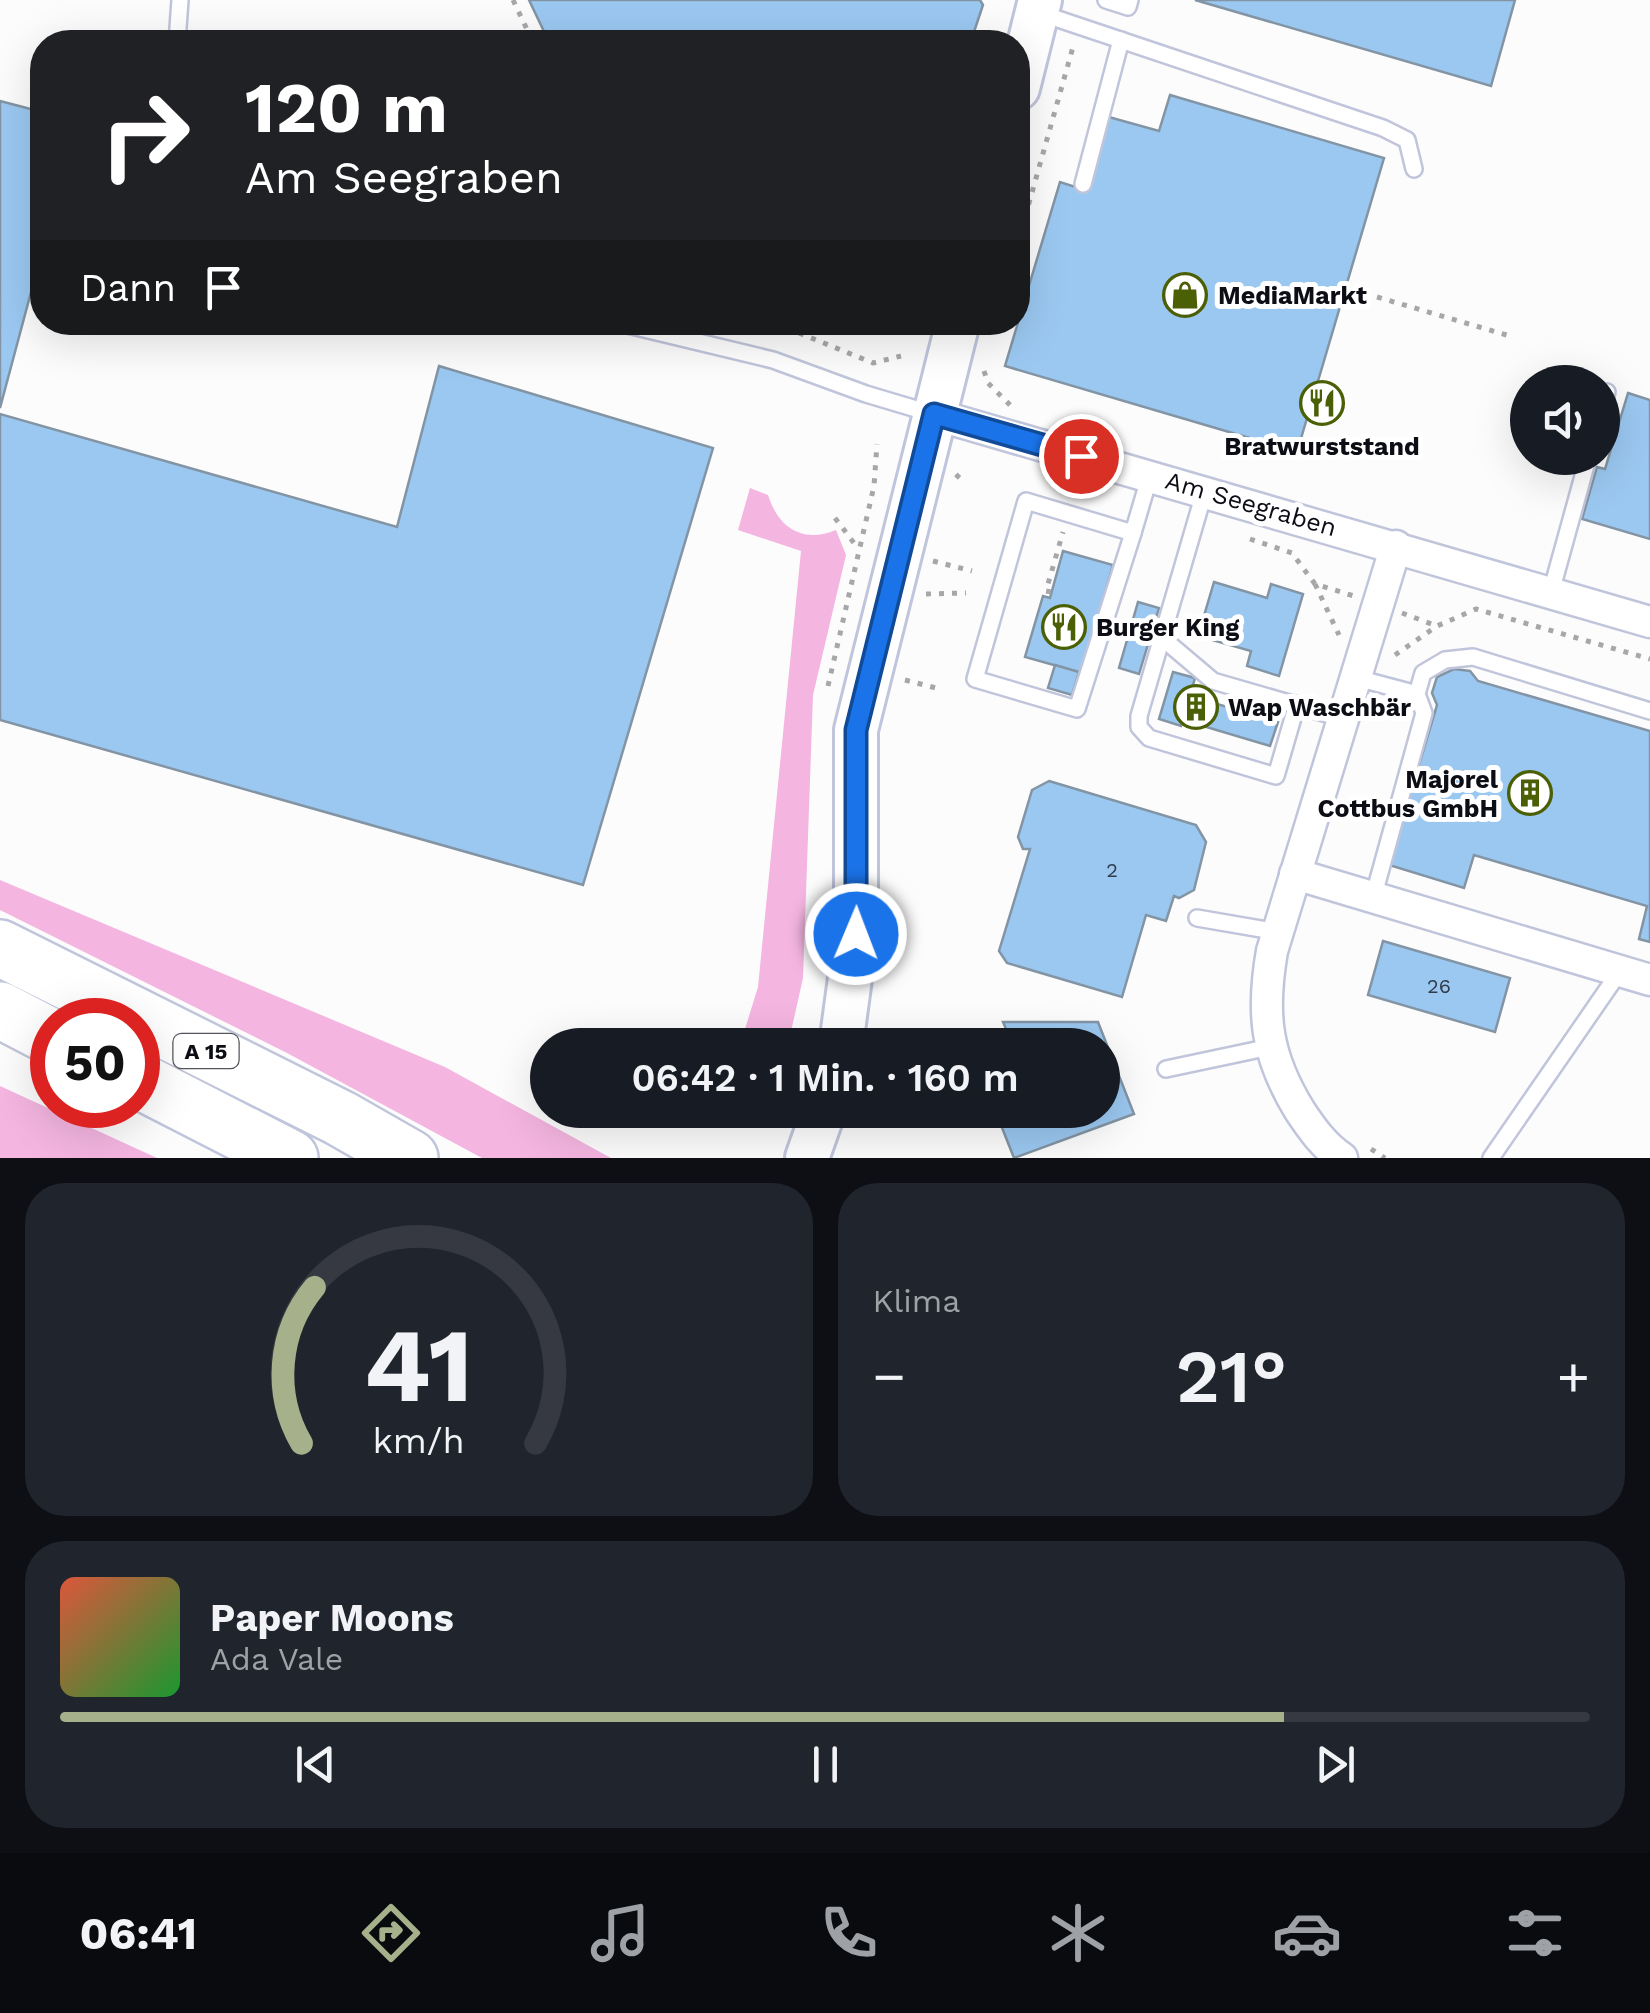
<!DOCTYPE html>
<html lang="de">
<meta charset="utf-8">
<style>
body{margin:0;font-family:"Work Sans",sans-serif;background:#20242c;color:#f1f3f6;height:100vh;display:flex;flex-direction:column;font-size:38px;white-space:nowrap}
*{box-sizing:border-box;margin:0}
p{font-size:32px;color:#9ea1a6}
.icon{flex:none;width:55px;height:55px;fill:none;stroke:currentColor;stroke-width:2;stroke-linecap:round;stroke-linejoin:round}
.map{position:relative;height:1158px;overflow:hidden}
.details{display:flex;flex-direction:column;gap:25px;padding:25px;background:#0d0f14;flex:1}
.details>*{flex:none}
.hud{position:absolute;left:30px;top:30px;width:1000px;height:305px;border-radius:40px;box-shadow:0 10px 40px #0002;background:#202124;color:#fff;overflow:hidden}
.fabs{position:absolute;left:1510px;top:365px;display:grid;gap:20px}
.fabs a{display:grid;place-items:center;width:110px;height:110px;border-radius:50%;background:#171b24;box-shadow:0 10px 40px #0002;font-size:50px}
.speed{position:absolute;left:30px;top:998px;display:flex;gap:20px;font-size:50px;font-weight:700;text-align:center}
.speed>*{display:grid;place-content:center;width:130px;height:130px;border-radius:50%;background:#171b24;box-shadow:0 10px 40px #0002;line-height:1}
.speed .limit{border:15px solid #d22;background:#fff;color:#111}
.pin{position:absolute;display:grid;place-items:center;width:85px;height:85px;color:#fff;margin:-42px;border:5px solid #fff;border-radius:50%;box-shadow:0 2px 10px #0007}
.me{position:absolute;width:110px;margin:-55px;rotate:1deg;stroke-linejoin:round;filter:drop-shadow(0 0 8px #0008)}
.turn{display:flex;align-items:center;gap:35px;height:210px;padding:0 50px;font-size:45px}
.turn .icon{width:130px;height:130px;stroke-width:2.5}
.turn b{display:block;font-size:70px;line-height:85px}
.then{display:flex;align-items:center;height:95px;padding:0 50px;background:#0003;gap:20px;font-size:38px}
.big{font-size:75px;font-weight:600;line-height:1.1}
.details .tile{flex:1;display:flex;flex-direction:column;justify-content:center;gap:15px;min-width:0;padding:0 35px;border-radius:40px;background:#20242c}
.details .dial{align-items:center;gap:0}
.dial svg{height:260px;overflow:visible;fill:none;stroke:#363941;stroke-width:7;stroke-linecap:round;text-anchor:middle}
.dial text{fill:#f1f3f6;stroke:none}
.song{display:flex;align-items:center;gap:30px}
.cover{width:120px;height:120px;border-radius:15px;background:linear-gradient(135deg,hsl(10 70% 55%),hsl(130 70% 35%))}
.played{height:10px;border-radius:5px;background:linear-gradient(90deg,#a6b08a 80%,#363941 80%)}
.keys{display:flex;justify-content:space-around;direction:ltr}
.heat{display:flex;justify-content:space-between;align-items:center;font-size:55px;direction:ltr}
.details .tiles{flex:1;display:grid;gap:25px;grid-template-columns:1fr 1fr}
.tile:last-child{grid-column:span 2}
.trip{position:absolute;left:530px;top:1028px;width:590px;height:100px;border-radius:50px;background:#171b24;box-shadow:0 10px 40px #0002;font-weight:600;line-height:100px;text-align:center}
.dock{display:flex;height:160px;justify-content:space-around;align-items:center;background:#090b0e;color:#9ea1a6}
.dock .icon{width:70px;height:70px}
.dock .on{color:#a6b08a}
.dock b{font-size:45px;color:#f1f3f6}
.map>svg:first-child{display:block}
</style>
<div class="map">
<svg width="1650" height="1158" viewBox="0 0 1650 1158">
<rect width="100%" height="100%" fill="#fcfcfc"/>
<g fill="#f4b5e0">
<path d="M750,488l18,7c10,32 34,49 68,35l10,25 -33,140 -10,283 -15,67h-48l18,-58 43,-436 -63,-21z"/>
<path d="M0,880l445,187 166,91h-129l-195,-105 -287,-143z"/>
<path d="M0,1086l157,72h-157z"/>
</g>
<g fill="#9bc8f1" stroke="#8394a4" stroke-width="2.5">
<path d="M529,0h451l3,5 -12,36 -3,1h-419z"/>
<path d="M1195,0h320l-24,86z"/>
<path d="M1170,95l214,63 -87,294 -292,-86 55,-184 28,9 21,-74 50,14z"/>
<path d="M0,101l42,11v139l-42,157z"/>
<path d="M439,366l274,82 -130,437 -583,-165v-306l397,113z"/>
<path d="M1628,393l22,7v139l-68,-20 15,-52 8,2z"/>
<path d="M1063,551l50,14 -31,108 -57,-16 18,-61 7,2z"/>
<path d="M1214,582l53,16 4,-14 32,10 -24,82 -32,-10 4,-15 -53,-15z"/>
<path d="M1138,602l21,6 -20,66 -20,-6z"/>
<path d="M1055,665l24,7 -7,23 -24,-7z"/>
<path d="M1454,669l16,2 8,10 172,50v211l-11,-3 8,-33 -173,-51 -10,33 -75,-23 48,-160 -5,-12 5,-16z"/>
<path d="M1173,672l22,6 -5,18 88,26 -8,24 -87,-26 -2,6 -22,-7z"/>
<path d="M1049,781l147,44 10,17 -12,48 -15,8 -5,-2 -8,25 -20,-6 -24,82 -115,-34 -8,-12 31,-102h-7l-5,-12 14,-47z"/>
<path d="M1383,941l127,37 -15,54 -127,-37z"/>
<path d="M1003,1022h95l36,92 -120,44 -19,-48h107v-65h-89z"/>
</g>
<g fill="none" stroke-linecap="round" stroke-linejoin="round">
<g stroke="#c1c5db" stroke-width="20">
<g id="lane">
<path d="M1106,0l22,7 2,-7"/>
<path d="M1037,12l346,116 24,12 7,29"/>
<path d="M177,42l3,-42"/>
<path d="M1083,184l38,-144"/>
<path d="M615,322l158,38 93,34 67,20"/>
<path d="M1602,408l5,-16"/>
<path d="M1205,490l-66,226v11l10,11 127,38 21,-72"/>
<path d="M1026,501l107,32 -56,176 -102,-30z"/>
<path d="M1133,533l17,-58"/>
<path d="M1551,592l37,-134"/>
<path d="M1161,637l52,44 131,38"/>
<path d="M1357,678l60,16 6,-21 22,-13 28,-3 177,54"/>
<path d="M1373,898l51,-185 -7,-19"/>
<path d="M1197,918l81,14"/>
<path d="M1166,1069l104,-22"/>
<path d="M1491,1158l129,-187"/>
</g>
</g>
<g stroke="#c1c5db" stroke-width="35">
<g id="street">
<path d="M933,414l717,208"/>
<path d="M1295,874l355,106"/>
<path d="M1342,1158c-18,-12 -30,-29 -42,-47 -34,-55 -39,-97 -28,-160l124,-405"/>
</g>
</g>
<g stroke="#c1c5db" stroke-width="48">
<g id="secondary">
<path d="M1018,88l22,-88"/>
<path d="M841,1045l15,-111v-204l102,-408"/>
<path d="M807,1158l17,-48"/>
</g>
</g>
<g stroke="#c1c5db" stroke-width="60">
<g id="highway">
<path d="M0,948l340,170 70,40"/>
<path d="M0,1010l52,27"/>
<path d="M138,1080l152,78"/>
</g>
</g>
<g stroke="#a7a7aa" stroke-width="5" stroke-dasharray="5 8" stroke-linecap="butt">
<path d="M513,0l20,42"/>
<path d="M1018,242l55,-195"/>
<path d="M1377,297l133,39"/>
<path d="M799,333l74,30 28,-7"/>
<path d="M984,371l4,12 22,22"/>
<path d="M956,478l8,-9"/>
<path d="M835,518l22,29"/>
<path d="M1250,539l42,14 23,31 39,12"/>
<path d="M933,561l39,10"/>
<path d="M1315,584l24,51"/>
<path d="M1051,592l-5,-1 17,-59"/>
<path d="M926,594l40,-1"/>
<path d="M1402,613l35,13"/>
<path d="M1395,655l42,-29 39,-17 174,50"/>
<path d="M905,680l31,8"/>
<path d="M828,686l46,-200 3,-42"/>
<path d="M1371,1149l14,9"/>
</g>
<use href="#lane" stroke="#fff" stroke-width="15"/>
<use href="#street" stroke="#fff" stroke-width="30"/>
<use href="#secondary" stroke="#fff" stroke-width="42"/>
<use href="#highway" stroke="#fff" stroke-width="55"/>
</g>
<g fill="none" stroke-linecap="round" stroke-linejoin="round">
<g stroke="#114b97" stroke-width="25">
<path id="route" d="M856,934v-204l78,-316 147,42"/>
</g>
<use href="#route" stroke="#1a73e8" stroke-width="18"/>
</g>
<defs>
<g id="shop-ring" transform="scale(2.25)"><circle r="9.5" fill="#fff" stroke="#4b5f05" stroke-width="1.5"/><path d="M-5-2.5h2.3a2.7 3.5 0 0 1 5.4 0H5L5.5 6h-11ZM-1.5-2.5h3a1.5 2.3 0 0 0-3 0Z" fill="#4b5f05"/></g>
<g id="restaurant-ring" transform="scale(2.25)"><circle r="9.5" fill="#fff" stroke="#4b5f05" stroke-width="1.5"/><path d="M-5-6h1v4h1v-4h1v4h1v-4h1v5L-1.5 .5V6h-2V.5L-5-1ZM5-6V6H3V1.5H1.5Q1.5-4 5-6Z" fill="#4b5f05"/></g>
<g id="building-ring" transform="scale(2.25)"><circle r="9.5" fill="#fff" stroke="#4b5f05" stroke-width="1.5"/><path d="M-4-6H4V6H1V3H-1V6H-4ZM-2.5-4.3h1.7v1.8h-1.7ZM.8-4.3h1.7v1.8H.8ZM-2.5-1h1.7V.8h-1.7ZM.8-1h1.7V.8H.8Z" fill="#4b5f05"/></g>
</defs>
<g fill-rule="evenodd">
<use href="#shop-ring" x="1185" y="295"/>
<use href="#restaurant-ring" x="1322" y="403"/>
<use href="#restaurant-ring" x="1064" y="627"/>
<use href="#building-ring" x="1196" y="707"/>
<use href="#building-ring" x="1530" y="793"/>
</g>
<g text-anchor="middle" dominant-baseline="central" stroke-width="10" stroke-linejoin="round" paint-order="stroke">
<g font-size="20" fill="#303c4c">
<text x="1112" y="870">2</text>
<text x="1439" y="986">26</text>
</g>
<rect fill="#fff" stroke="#55565b" stroke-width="2.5" x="173.5" y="1034" width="65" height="34" rx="8"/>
<g font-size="22" font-weight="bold" fill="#0c0d15">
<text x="206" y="1051">A 15</text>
</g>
<g font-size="25" font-weight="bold" fill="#0c0d15" stroke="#fff" text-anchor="start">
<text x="1218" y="295">MediaMarkt</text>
<text x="1322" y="446" text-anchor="middle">Bratwurststand</text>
<text x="1096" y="627">Burger King</text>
<text x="1228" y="707">Wap Waschbär</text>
<text x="1498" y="779" text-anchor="end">Majorel<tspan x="1498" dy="29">Cottbus GmbH</tspan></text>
</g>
<g font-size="25" fill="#0c0d15" stroke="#fff">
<text transform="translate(1251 504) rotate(16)">Am Seegraben</text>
</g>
</g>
</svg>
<div class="fabs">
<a><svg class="icon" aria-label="sound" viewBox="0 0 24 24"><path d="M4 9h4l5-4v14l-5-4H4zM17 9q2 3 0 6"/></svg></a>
</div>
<div class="speed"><div class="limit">50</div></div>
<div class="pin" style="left:1081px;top:456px;background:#d93025"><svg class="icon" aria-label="arrive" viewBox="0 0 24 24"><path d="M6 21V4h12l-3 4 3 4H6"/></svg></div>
<svg class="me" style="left:856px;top:934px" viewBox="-20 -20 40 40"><circle r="17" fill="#1a73e8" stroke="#fff" stroke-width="3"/><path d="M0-11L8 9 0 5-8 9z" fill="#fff"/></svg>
<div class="trip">06:42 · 1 Min. · 160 m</div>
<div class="hud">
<div class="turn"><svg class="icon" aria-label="right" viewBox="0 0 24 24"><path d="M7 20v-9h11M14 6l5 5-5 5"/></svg><div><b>120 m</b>Am Seegraben</div></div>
<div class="then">Dann<svg class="icon" aria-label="arrive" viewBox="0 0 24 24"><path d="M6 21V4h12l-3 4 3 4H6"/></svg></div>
</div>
</div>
<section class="details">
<div class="tiles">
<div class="tile dial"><svg viewBox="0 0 100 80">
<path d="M14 69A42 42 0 1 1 86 69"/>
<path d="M14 69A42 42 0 0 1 18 21" stroke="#a6b08a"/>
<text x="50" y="56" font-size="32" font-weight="700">41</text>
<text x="50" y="72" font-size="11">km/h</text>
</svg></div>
<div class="tile"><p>Klima</p>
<div class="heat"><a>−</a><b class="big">21°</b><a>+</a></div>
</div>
<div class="tile">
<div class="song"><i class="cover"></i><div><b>Paper Moons</b><p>Ada Vale</p></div></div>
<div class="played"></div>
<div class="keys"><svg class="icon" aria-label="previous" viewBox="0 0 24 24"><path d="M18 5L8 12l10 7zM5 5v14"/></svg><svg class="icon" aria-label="pause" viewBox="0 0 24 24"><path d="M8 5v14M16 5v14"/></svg><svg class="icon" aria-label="next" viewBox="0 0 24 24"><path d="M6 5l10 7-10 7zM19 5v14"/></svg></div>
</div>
</div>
</section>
<nav class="dock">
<b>06:41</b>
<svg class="icon on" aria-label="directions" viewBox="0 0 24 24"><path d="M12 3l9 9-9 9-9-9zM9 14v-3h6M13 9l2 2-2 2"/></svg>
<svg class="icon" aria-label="music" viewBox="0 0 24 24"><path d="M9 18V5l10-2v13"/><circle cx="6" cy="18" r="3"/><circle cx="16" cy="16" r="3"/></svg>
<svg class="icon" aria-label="phone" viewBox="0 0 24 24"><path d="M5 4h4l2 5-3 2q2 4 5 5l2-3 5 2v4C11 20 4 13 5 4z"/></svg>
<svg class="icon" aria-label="climate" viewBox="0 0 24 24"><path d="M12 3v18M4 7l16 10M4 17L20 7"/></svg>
<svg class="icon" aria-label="car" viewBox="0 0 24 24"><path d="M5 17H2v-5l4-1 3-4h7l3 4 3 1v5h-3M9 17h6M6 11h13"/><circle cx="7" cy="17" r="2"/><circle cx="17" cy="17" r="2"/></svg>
<svg class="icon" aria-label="filters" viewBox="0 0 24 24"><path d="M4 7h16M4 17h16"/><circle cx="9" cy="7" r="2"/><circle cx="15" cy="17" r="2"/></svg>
</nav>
